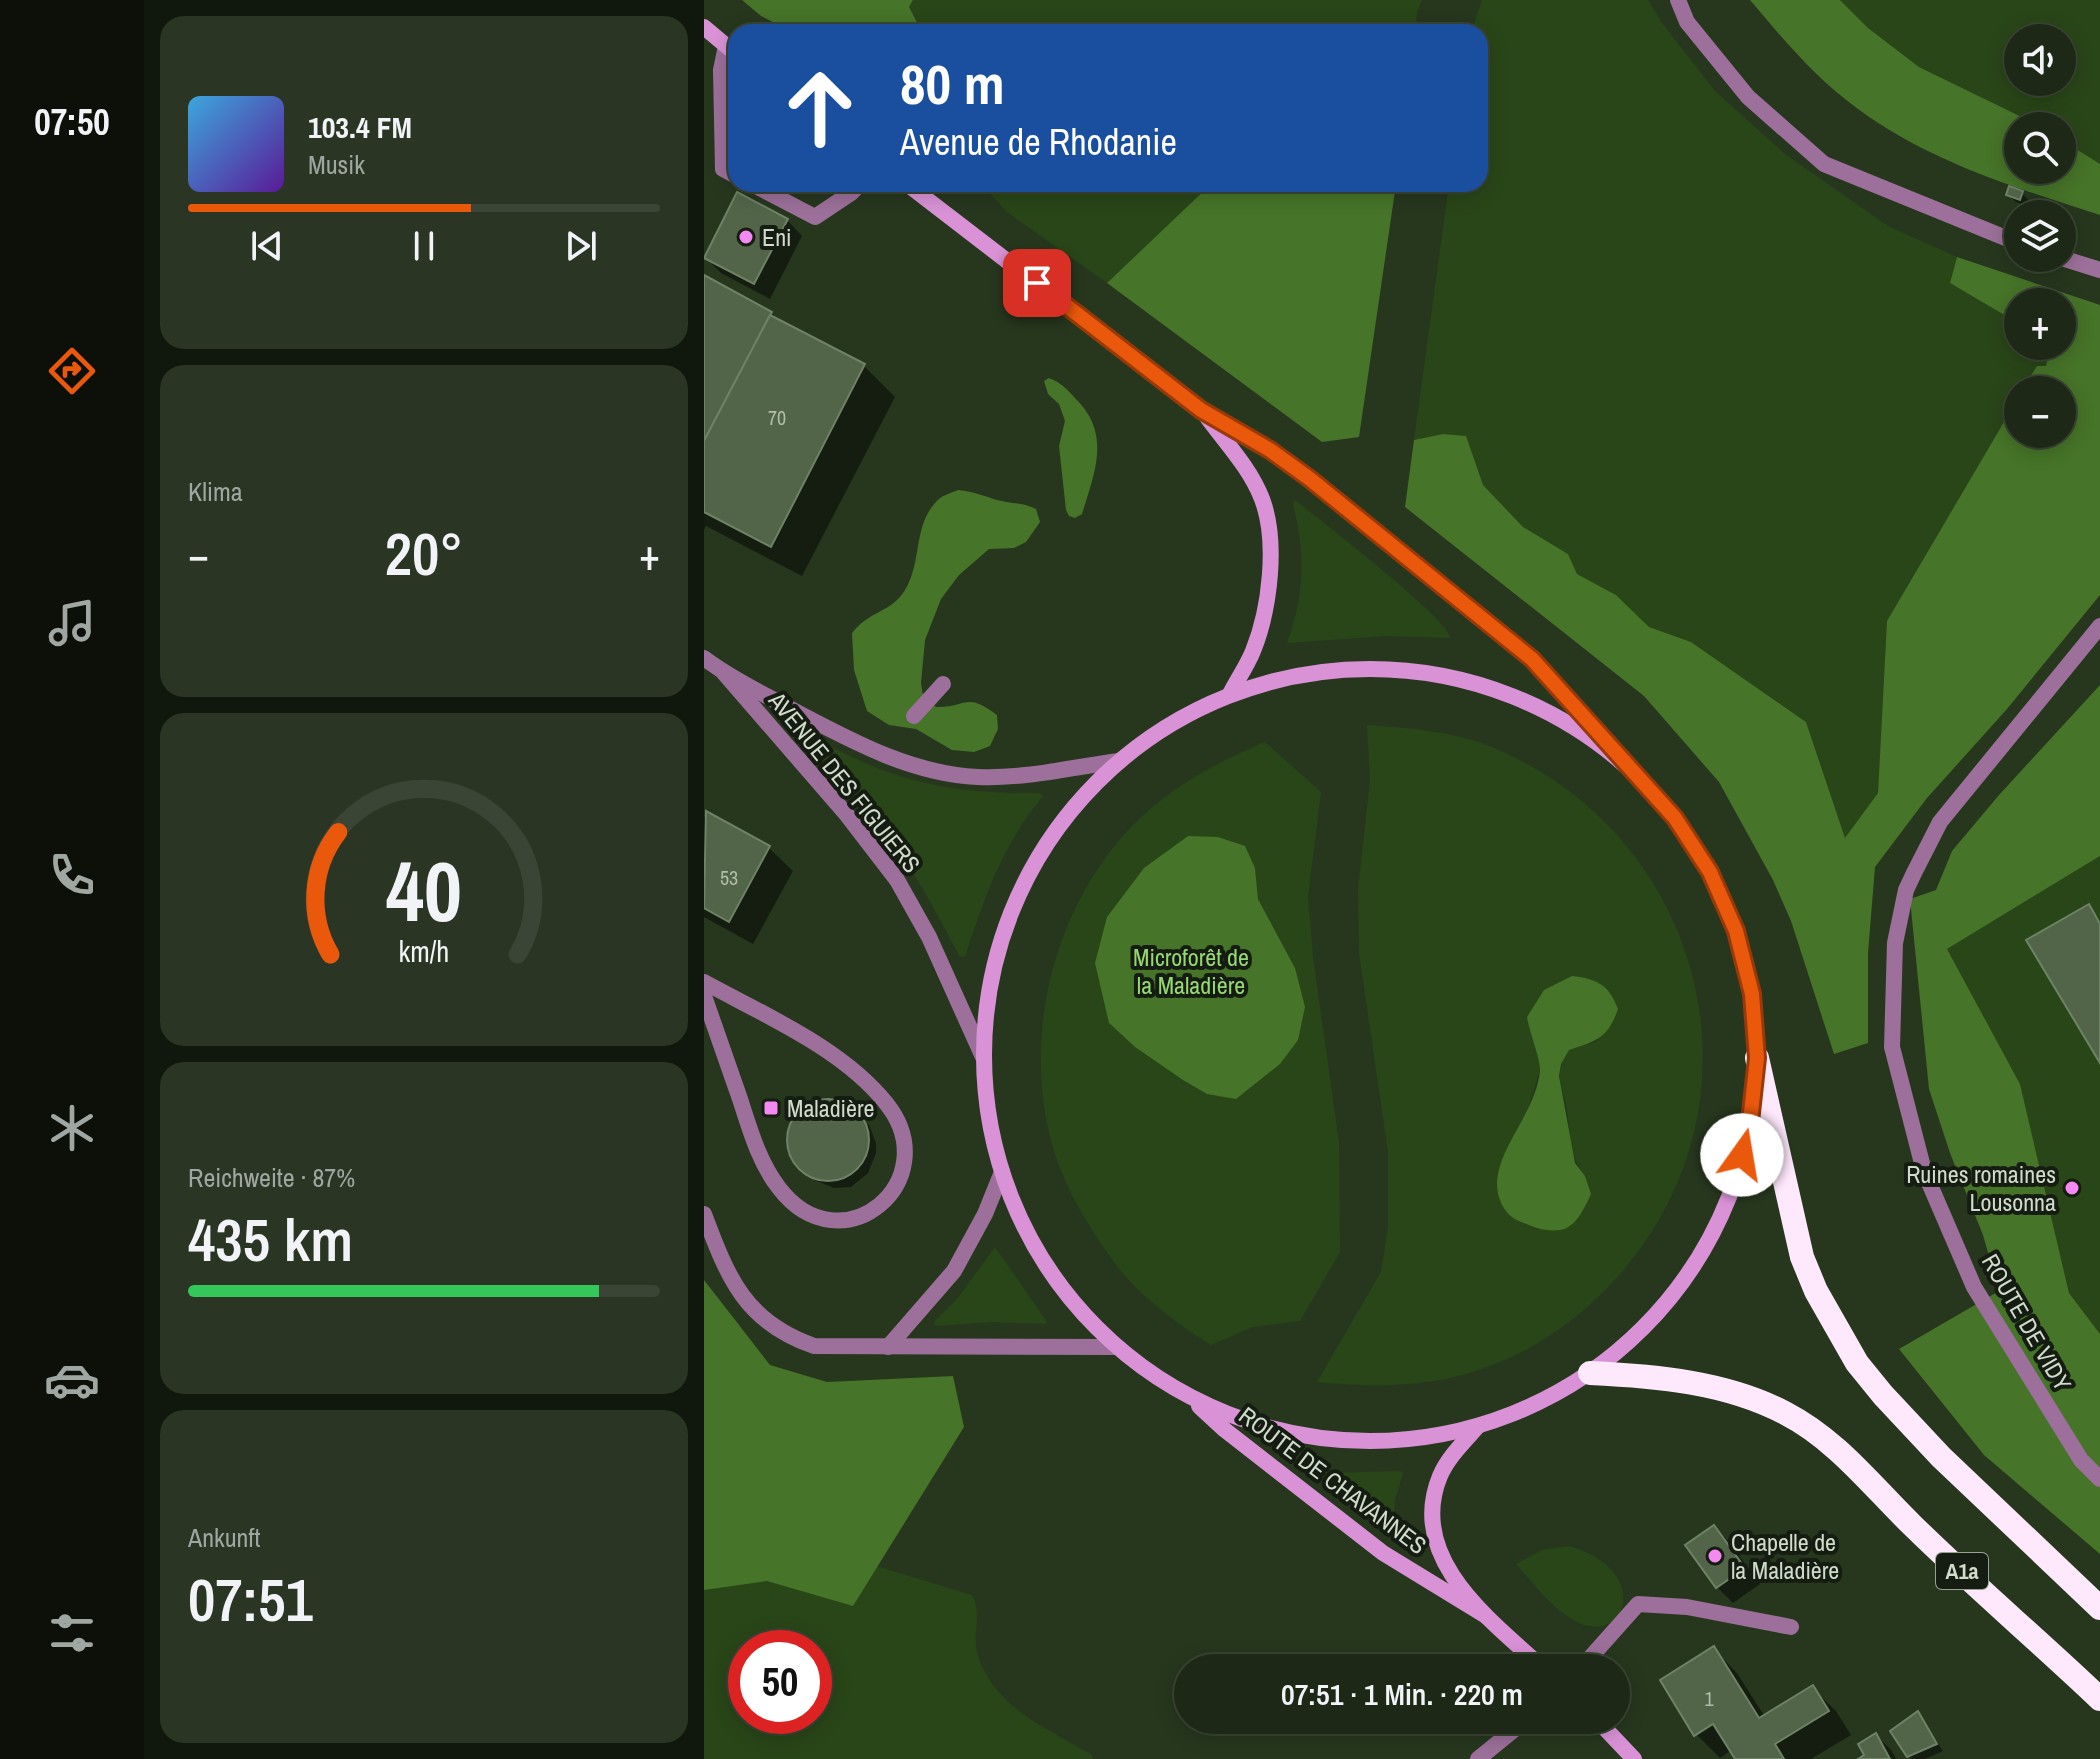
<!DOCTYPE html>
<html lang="de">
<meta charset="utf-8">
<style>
body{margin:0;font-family:"Archivo Narrow",sans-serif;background:#2a3523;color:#f1f3f6;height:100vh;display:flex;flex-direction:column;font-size:30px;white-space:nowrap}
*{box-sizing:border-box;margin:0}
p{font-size:26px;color:#a0a6a1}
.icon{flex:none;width:44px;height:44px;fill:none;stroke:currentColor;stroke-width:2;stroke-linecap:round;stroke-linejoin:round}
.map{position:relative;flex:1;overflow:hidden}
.details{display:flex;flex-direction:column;gap:16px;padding:16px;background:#10170c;width:560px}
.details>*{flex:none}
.hud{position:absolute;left:24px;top:24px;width:760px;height:168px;border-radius:24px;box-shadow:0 4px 20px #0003,0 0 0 2px #3b4535;background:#1a4fa0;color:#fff;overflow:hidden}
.controls{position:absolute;left:1300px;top:24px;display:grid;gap:16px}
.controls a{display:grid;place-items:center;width:72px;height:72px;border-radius:50%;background:#1d2916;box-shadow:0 4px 20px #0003,0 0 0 2px #3b4535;font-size:40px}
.speed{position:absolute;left:24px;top:1630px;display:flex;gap:16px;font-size:40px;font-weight:700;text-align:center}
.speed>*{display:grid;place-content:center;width:104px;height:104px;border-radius:50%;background:#1d2916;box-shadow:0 4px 20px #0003,0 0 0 2px #3b4535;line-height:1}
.speed .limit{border:12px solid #d22;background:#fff;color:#111}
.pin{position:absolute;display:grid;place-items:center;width:68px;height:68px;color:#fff;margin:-34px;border-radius:16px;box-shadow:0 4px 12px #0006}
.me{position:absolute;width:88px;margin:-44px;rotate:13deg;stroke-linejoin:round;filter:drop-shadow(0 0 6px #0008)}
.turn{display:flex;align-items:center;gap:28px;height:168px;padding:0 40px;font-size:36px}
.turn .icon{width:104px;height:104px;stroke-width:2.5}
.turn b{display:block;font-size:56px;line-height:68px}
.big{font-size:60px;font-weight:600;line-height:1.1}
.details .card{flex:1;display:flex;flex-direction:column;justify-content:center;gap:12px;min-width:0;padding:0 28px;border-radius:24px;background:#2a3523}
.details .dial{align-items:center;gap:0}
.dial svg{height:208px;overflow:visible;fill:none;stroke:#3b4535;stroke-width:7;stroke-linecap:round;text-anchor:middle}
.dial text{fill:#f1f3f6;stroke:none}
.song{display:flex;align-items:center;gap:24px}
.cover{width:96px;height:96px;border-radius:12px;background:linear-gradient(135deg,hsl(200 70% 55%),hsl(270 70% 35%))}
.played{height:8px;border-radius:4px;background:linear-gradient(90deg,#ea580c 60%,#3b4535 60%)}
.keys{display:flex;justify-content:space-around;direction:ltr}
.heat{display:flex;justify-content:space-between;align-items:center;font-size:44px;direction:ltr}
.charge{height:12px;border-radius:6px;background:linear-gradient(90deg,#34c759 87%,#3b4535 0)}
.trip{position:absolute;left:470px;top:1654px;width:456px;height:80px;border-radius:40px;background:#1d2916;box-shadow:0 4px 20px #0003,0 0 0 2px #3b4535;font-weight:600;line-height:80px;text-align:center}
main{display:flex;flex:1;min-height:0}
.menu{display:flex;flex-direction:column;width:144px;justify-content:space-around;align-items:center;background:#0c1009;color:#a0a6a1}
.menu .icon{width:56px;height:56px}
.menu .active{color:#ea580c}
.menu b{font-size:36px;color:#f1f3f6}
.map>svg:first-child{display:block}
</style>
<main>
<nav class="menu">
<b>07:50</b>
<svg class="icon active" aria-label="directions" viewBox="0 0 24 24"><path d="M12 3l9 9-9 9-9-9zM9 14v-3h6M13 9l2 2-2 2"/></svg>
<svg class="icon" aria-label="music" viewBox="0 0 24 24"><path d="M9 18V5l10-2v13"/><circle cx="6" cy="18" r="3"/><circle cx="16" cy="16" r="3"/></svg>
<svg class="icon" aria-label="phone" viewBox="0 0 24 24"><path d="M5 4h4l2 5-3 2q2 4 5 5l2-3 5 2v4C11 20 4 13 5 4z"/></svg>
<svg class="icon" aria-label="climate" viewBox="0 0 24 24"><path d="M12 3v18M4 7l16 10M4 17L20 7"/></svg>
<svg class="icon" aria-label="car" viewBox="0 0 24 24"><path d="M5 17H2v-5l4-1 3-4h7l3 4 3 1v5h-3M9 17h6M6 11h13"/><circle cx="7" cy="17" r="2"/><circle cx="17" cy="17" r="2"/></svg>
<svg class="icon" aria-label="filters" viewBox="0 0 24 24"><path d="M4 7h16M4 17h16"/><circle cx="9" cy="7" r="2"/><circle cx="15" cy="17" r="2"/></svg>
</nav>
<section class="details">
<div class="card">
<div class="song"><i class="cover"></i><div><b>103.4 FM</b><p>Musik</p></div></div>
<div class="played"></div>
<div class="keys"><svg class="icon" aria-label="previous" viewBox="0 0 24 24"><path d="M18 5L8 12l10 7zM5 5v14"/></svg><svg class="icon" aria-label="pause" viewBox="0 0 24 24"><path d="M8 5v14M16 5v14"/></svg><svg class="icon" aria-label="next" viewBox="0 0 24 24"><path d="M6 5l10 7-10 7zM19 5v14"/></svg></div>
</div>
<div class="card"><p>Klima</p>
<div class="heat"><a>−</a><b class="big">20°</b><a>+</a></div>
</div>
<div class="card dial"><svg viewBox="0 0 100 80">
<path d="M14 69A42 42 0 1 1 86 69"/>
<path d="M14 69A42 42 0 0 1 17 22" stroke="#ea580c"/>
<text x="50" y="56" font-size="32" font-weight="700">40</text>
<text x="50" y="72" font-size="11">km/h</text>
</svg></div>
<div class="card"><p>Reichweite · 87%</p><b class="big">435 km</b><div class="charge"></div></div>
<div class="card"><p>Ankunft</p><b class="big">07:51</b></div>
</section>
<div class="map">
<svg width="1396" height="1759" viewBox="0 0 1396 1759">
<rect width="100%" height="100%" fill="#27371e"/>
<g fill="#294618" fill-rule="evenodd">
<path d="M209,0h509l-5,12 -2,20h-493l-13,-25z"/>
<path d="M778,0h166l14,23 53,68 70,63 103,72 69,31 -7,26 68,40v23h32l-4,20h-9l-15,24h-4v8l-131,223 -9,172 -33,46 -39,-117 -115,-80 -42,-15 -33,-32 -39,-21 -9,-20 -45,-27 -41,-42 -17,-49 -22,-2 -29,6 35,-256h31v-152h-9z"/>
<path d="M1136,0h260v164l-38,-24v-14h-22l-121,-59 -51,-39zM1314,38h44v44h-44z"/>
<path d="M277,184h236l-8,3 -102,96 -100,-71z"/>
<path d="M591,500c27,22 148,114 156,138l-64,-2 -100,7c17,-45 19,-91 6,-138z"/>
<path d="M663,725c42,3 85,6 125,22 219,91 283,366 117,539 -36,38 -81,68 -131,84 -51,18 -107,17 -161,12l64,-110 7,-45v-75l-29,-199 -1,-63 12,-110zM914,1009l-21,32 -29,9c-4,8 -8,15 -8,24 -1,9 4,21 6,30 5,27 2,50 19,72l-77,-26 18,-36 15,-47z"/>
<path d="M99,731c84,49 140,63 236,62l4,3c-40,48 -59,102 -78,161l-6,-1c-41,-83 -89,-156 -159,-219z"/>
<path d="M561,742l56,50 -13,104 5,61 26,185 1,110 -40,69 -47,6 -42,18c-30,-19 -61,-41 -85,-68 -8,-8 -15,-20 -22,-29 -19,-28 -37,-58 -48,-91 -37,-111 -5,-248 77,-332 38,-38 84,-63 132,-83zM551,868l3,31 37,69 -88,126 -72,-47 -26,-24z"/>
<path d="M1396,856v478l-31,-41 -49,-209 -73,-135z"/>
<path d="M291,1247l52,75 -1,2 -55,-2 -55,4 -2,-4 23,-23z"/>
<path d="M696,1471l3,2 -8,27 -3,40 -68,-62 3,-5z"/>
<path d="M0,1514l268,81c11,19 -1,41 6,61 18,53 70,73 114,99l1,4h-389zM42,1648h68v68h-68z"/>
<path d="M865,1546c83,24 58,98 10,77 -26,-12 -44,-38 -63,-59l26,-14z"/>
</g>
<g fill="#467428">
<path d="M38,0h171l-4,7 13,25h-130l-31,-16z"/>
<path d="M1046,0h90l28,28 51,39 121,59h-22v44h44v-30l38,24v51c-84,-27 -170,-53 -242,-106 -42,-30 -75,-70 -108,-109z"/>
<path d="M513,184h179l-37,253 -37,5 -215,-159 102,-97z"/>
<path d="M1253,257l143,48v290l-93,114 -80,89 -52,69 -7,86v90l-34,11 -43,-133 -18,-41 -54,-98 -75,-86 -239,-189 9,-67 29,-6 23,2 17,49 40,42 45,27 9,20 39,21 33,32 42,15 115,80 39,116 33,-45 9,-172 131,-223v36h44v-44h-40l15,-24h9l4,-20h12v-44h-44v21l-68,-40z"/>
<path d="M345,378c11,4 18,11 25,19 38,36 21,74 8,117l-7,4 -6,-2 -3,-6 -7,-64 6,-25 -6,-17 -11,-10 -4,-13z"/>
<path d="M254,490c17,2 23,5 39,10 14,4 25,2 39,9l4,13 -14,20 -12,6 -25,1 -30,26 -18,24 -16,41 -4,43 2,12 13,12c31,1 29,-16 61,8l1,14 -8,17 -16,6 -22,-2 -36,-21 -27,-4 -22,-14 -13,-41 -2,-37c18,-23 39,-20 53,-43 17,-27 8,-64 31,-88 4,-6 15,-9 22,-12z"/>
<path d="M1396,685v171l-153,93 73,135 49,209 31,41v220l-116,-99 -85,-106 100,-58 -16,-56 -33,-82 -21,-64 -19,-190 26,-9 16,-39 47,-56z"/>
<path d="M484,836l30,1 27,9 10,22 3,31 37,69 10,39 -7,33 -18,24 -44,35 -29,-5 -24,-14 -48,-33 -26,-24 -14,-60 12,-46 37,-49z"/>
<path d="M868,976c26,3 37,9 46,33 -10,29 -21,32 -49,41l-8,14 -2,12 16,87 10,13 6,18c-6,13 -15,34 -31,36 -16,2 -26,-3 -41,-9 -17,-7 -25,-29 -21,-47 6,-33 38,-65 42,-103 1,-11 -11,-40 -13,-54l17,-27z"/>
<path d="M0,1280l66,85 57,17 126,-6 11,51 -111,179 -86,-25 -63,9z"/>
</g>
<g fill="#0007">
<path d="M1318,193l7,8 -2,5 -11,-4 -8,-7z"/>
<path d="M83,220l15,16 -32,63 -49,-26 -16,-16z"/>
<path d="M0,277l67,36 8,9 85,44 31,31 -93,179 -96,-50 -2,4z"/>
<path d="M2,814l63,34 24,23 -40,73 -49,-27v-99z"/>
<path d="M113,1102h18l10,3 24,20 7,18v10l-8,20 -17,14 -17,1 -22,-9 -18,-18 -5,-24 2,-10 10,-15z"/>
<path d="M1010,1527l16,16 30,41 -27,19 -16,-16 -29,-41z"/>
<path d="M1009,1649l24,24 28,44 47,-29 24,23 15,24 -40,24h-74l-5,-9 -12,8 -24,-24z"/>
<path d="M1214,1714l25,37 -18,8h-13l-3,-3z"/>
<path d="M1172,1735l16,16 4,8h-34z"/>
</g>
<g fill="#526549" stroke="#6e8265" stroke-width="2">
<path d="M1305,186l14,5 -3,9 -14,-5z"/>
<path d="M33,192l51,27 -34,65 -50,-26z"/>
<path d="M0,275l68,37 -68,129z"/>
<path d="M66,315l95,49 -94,183 -67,-35v-71z"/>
<path d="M2,811l64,35 -41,76 -25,-14z"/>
<path d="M1385,904l11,20v139l-74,-123z"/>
<circle cx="124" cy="1140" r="41"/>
<path d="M1010,1525l31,43 -29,20 -31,-43z"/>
<path d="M1010,1646l45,72 54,-33 16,26 -54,33 9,15h-49l-22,-35 -19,12 -34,-56z"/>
<path d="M1214,1711l19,33 -30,13 -17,-26z"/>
<path d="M1172,1733l14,26h-32l6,-4 -6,-11z"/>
</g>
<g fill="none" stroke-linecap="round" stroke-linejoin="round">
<g stroke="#9c709a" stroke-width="16">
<path d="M22,46l-5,24 2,99 13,7"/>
<path d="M48,184l63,33 36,-24 9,-9"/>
<path d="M210,716l29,-32"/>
<path d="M0,982c60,33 138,66 182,121 62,77 -44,167 -107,85 -20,-26 -29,-58 -39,-89 -12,-34 -24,-69 -36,-103"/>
<path d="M877,1668l57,-64 49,3 104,20"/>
<path d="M774,1759l48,-39"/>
</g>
<g stroke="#9c709a" stroke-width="16">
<path d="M974,0l9,22 61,75 76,67 194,79"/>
<path d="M1358,258l38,12"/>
<path d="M1396,626l-160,196 -26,51 -8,17 -11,53 -3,104 32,124 50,116 107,173 19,19"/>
</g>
<g stroke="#9c709a" stroke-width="16">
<path d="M0,658c26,20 56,34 85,50 59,31 121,66 189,69 47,2 95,-10 141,-16"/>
<path d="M20,673l123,142 50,65 32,57 54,120"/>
<path d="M0,1214c24,64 41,108 110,132l302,1"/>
<path d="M184,1347l66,-76 31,-57 17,-42"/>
</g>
<g stroke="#d892d5" stroke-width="16">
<path d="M0,27l32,27"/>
<path d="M203,184l294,226 69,40 40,29 222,180 74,83"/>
<path d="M503,417c19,26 43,51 55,82 16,42 8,110 -9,152 -6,15 -16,29 -23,43"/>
<circle cx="666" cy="1055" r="386"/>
<path d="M495,1406l26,24 158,123 103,63"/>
<path d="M774,1426c-14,16 -30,31 -38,50 -34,82 50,144 103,192"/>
<path d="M893,1720l37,39"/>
</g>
<g stroke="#fee8fc" stroke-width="24">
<path d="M1053,1058l45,199 14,34 41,72 26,32 58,62 159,151"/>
<path d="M886,1373c65,3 136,9 195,40 52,27 86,72 127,112 61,60 126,115 188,174"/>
</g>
</g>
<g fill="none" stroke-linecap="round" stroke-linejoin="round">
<g stroke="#983908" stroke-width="20">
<path id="route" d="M333,283l164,127 69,40 40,29 222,180 143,159 35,54 26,59 16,63 5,64 -8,73 -7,24"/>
</g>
<use href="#route" stroke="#ea580c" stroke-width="14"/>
</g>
<g fill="#f489f1" stroke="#151c11" stroke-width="3">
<circle cx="42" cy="237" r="8"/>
<rect x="59" y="1100" width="16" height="16" rx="4"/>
<circle cx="1368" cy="1188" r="8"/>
<circle cx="1011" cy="1556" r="8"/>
</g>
<g text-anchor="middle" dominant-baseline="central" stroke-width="8" stroke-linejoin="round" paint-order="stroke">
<g font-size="20" fill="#b0beaa">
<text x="73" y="417">70</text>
<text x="25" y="877">53</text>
<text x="1005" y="1698">1</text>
</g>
<rect fill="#151c11" stroke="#98a293" stroke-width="2" x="1232" y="1553" width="52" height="36" rx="6"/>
<g font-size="22" font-weight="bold" fill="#d0dbcb">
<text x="1258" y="1571">A1a</text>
</g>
<g font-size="24" fill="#d0dbcb" stroke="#151c11" text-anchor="start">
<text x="58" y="237">Eni</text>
<text x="83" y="1108">Maladière</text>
<text x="1352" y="1174" text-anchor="end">Ruines romaines<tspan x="1352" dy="28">Lousonna</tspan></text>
<text x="1027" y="1542">Chapelle de<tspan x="1027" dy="28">la Maladière</tspan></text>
</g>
<g font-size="24" fill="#d0dbcb" stroke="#151c11">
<text transform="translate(141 782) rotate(51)">AVENUE DES FIGUIERS</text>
<text transform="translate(1323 1322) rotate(60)">ROUTE DE VIDY</text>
<text transform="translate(629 1480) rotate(37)">ROUTE DE CHAVANNES</text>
</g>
<g font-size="24" fill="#97d873" stroke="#151c11">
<text x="487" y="957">Microforêt de<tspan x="487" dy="28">la Maladière</tspan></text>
</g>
</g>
</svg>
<div class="controls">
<a><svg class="icon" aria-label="sound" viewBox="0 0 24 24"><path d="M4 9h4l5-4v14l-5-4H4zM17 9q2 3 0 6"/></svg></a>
<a><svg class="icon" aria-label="search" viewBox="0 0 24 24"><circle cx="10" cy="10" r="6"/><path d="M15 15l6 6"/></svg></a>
<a><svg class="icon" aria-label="layers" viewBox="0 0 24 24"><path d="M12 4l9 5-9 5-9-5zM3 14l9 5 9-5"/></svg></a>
<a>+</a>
<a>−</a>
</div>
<div class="speed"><div class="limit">50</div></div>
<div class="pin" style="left:333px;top:283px;background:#d93025"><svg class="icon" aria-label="arrive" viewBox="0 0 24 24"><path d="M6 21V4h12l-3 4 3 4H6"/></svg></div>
<svg class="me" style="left:1038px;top:1155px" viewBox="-20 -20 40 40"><circle r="19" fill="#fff"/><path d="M0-13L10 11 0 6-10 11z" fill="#ea580c"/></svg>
<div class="trip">07:51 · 1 Min. · 220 m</div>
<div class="hud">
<div class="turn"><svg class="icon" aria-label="ahead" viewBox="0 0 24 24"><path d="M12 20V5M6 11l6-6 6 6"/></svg><div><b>80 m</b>Avenue de Rhodanie</div></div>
</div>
</div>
</main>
